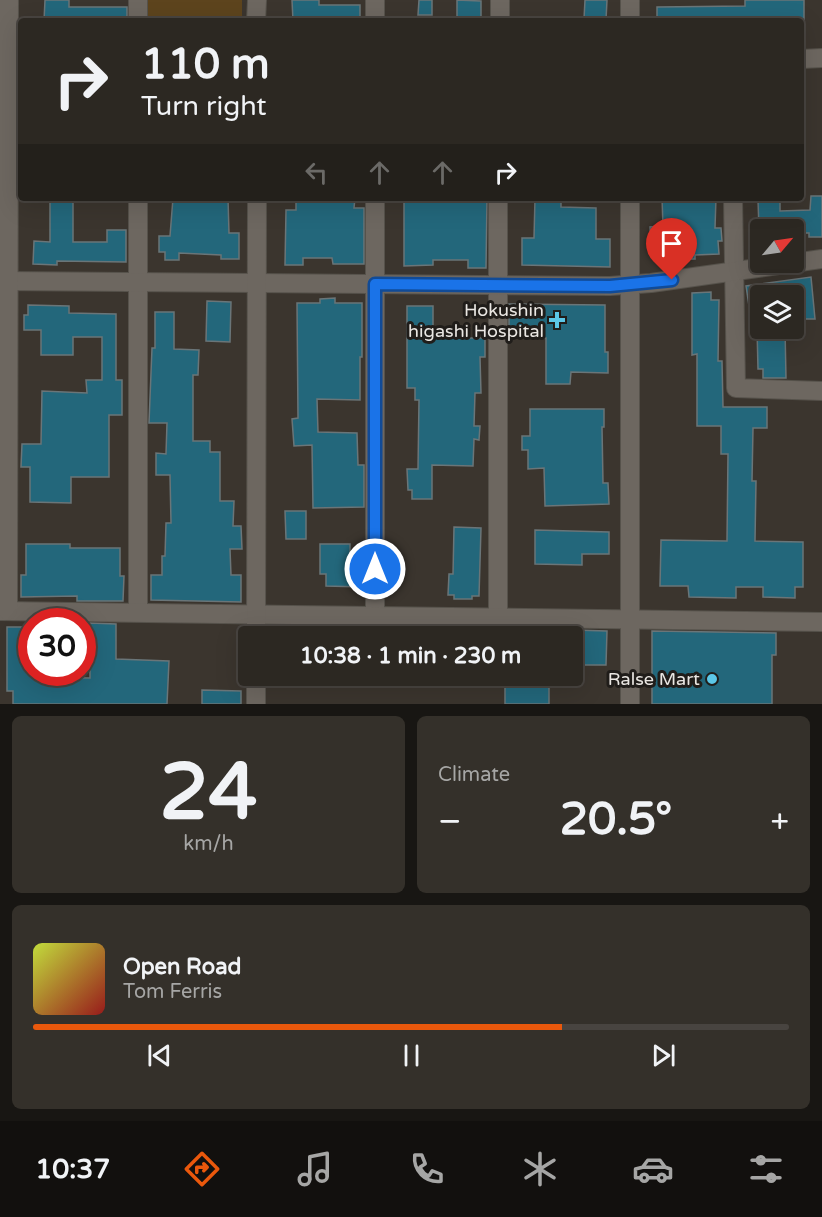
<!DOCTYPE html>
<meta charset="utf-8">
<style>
body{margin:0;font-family:"Varela Round",sans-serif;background:#34302a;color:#f1f3f6;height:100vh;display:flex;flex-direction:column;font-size:22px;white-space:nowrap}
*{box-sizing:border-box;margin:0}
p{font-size:20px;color:#a6a6a5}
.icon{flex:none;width:33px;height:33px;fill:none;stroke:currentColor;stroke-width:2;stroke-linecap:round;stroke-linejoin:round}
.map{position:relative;height:704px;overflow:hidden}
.drawer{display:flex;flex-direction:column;gap:12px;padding:12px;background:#181613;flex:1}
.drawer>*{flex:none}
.top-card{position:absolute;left:18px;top:18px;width:786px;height:183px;border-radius:6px;box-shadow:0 6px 24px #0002,0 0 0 2px #484440;background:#2c2822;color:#f1f3f6;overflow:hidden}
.needle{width:39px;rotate:61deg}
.tools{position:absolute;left:750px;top:219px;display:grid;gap:12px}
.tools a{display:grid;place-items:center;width:54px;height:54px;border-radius:6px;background:#2c2822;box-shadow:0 6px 24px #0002,0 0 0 2px #484440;font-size:30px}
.speed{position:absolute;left:18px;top:608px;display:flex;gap:12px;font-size:30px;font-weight:700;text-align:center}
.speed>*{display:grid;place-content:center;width:78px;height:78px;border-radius:50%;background:#2c2822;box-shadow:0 6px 24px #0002,0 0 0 2px #484440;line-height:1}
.speed .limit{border:9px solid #d22;background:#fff;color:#111}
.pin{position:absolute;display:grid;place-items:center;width:51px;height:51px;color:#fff;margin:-62px -26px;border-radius:50% 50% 50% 0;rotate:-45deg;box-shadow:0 0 6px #0007}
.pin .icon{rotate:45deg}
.me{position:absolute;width:66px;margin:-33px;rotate:0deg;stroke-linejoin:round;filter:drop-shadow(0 0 4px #0008)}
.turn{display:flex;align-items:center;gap:21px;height:126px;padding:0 24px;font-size:27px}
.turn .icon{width:78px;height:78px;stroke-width:2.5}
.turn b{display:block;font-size:42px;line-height:51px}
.lanes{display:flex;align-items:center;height:57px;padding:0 24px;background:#0003;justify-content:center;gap:30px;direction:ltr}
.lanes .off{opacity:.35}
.big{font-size:45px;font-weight:700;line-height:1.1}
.drawer .card{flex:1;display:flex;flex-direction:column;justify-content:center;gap:9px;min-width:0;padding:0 21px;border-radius:9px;background:#34302a}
.drawer .dial{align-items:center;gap:0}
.dial b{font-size:78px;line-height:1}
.song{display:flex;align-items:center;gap:18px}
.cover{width:72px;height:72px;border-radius:9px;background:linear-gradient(135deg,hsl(70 70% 55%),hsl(0 70% 35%))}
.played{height:6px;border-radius:3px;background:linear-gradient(90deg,#ea580c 70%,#484440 70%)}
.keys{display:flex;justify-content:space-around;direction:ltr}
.heat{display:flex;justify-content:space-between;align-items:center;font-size:33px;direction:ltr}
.drawer .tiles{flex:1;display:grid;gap:12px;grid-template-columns:1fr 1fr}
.card:last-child{grid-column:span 2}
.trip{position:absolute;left:238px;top:626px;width:345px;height:60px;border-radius:6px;background:#2c2822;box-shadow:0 6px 24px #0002,0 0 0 2px #484440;font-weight:700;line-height:60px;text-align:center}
.dock{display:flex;height:96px;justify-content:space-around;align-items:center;background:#12100e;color:#a6a6a5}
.dock .icon{width:42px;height:42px}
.dock .selected{color:#ea580c}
.dock b{font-size:27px;color:#f1f3f6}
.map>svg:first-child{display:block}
</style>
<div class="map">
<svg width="822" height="704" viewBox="0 0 822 704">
<rect width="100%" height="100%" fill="#3b352e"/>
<rect fill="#5d441d" x="148" y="0" width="94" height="21"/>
<g fill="#23677b" stroke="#6a7578" stroke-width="1.5">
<path d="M45,0h24v7h58v14h-83z"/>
<path d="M292,0h27v5h41v16h-67z"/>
<path d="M419,0h13v15h-14z"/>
<path d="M457,0l24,1v20h-24z"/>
<path d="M585,0h22l-1,20 -22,-1z"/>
<path d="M745,0h59v21l-147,-1v-13l88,-1z"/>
<path d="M811,196h11v41h-13v-4h-15v-3h-35l-1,-30 22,-1v12l30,-1z"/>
<path d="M50,198h23v44h34v-12h19v32l-69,-1v4l-24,-1 1,-23 16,1z"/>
<path d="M173,198h55l1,35h10v26h-18v-4l-42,-2v7h-14v-8h-6v-16h11z"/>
<path d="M296,198h59l-1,10h10v56h-31l-1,-6h-29v7h-18l1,-55h10z"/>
<path d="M404,198h83l-1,70h-18v-8h-35v5l-29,1z"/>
<path d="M535,198h26v9l35,1v31h14v28l-88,-2v-27h12z"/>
<path d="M662,198h54l-1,30h6l1,13h-4l1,13 -24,1v4h-16v-5l-28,1 -1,-28 13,-1z"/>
<path d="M811,277l4,42h-21v-23h-34v29l-8,1 -6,-40z"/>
<path d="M711,292v8h8l-1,61h4l1,46h44v21h-14l-1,53h4l-1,60 48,1v45h-8v11l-32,-1v-10h-27v11l-47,-1 -1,-11h-28l1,-46 66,1 1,-87h-7v-28h-24v-72l-5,1v-62z"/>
<path d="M335,298v5h27v54h-2v43l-43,-1 1,33 39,1 1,32h6v42l-51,1 -1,-63 -18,1 -2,-27 6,-1 -1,-115h23v-4z"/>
<path d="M207,301l24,1 -1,40 -24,-1z"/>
<path d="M509,304l96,1v47h3v21l-37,-1 -1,12h-24v-46l-37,-1z"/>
<path d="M28,305l41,1v7l47,1v66h6v35h-13v62h-38v26l-41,-1v-35h-9l1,-23h19l1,-53 45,2 -1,-13h16v-43h-29v18h-32v-25h-17v-15h4z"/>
<path d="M407,306h26v32h52v19h-5l1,36h-6l-1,33h6l-1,14 -5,-1 -1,27 -41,-1v34h-20v-9h-4l-1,-21h11l1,-69h-4v-12h-8z"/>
<path d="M155,312h19v37l25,1 -1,25h-5v66h17v11h10v49h14l-1,25h8l1,23h-12l1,26h10v27l-90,-2v-25h11v-19h3l1,-33h5l-1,-48h-14v-22l10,1 1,-31h-18l3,-75h3z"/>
<path d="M757,328h28l1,50h-23v-9h-5z"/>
<path d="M530,409h74v18h-2l1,56h5l1,21 -64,2 -1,-38 -16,1v-19h-6v-14h8z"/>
<path d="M285,511h21v28h-20z"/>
<path d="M454,527l27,1 -2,68h-7v3h-18v-4h-6l1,-21h4z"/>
<path d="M535,530l74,2v22h-27v11l-47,-1z"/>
<path d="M26,544h44v4h50v28h4l-1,25h-46v-5l-56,1v-22h5z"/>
<path d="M320,544h30v25h13v18l-37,-1v-12h-6z"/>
<path d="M90,623l26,1v35l53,2 -2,43h-154v-13h-6v-64h25v45l9,1v4l49,1z"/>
<path d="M573,630l34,1 -1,34h-33z"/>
<path d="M652,631l124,2v22h-4v49h-120z"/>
<path d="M505,675h53l-9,9v20h-44z"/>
<path d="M202,690l39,1v13h-39z"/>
</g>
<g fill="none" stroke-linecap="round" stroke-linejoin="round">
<g stroke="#56524b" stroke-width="20">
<g id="street">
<path d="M138,0v21"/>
<path d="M630,0v21"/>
<path d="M256,21l1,-21"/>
<path d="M375,21v-21"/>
<path d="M500,21v-21"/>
<path d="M801,59l21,-1"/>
<path d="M138,198v414"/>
<path d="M375,198v418"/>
<path d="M498,198v419"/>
<path d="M733,198l3,190 86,3"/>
<path d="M0,281l610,5 41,-3 171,-24"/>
<path d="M0,611l822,11"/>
<path d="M8,611l1,-611"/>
<path d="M256,636l1,-438"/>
<path d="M256,704v-29"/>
<path d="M630,704v-506"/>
</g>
</g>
<use href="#street" stroke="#6d6760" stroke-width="18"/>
</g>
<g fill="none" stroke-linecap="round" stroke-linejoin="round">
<g stroke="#114b97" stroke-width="15">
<path id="route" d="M375,569v-285l235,2 62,-6"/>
</g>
<use href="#route" stroke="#1a73e8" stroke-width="10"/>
</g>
<g fill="#5cc7e7" stroke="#201d1a" stroke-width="2">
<path d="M554 311h6v6h6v6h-6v6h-6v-6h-6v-6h6z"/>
<circle cx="712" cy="679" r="6"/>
</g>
<g text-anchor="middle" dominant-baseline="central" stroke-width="6" stroke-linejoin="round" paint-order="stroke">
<g font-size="18" fill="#eae7e3" stroke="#201d1a" text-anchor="end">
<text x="544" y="310">Hokushin<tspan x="544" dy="21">higashi Hospital</tspan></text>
<text x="700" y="679">Ralse Mart</text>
</g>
</g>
</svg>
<div class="tools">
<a><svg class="needle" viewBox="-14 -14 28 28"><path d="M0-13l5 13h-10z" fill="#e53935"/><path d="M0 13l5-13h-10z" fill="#a6a6a5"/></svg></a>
<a><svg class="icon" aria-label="layers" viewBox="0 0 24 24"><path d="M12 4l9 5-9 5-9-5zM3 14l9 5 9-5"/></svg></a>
</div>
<div class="speed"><div class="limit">30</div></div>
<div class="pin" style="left:672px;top:280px;background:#d93025"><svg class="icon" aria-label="arrive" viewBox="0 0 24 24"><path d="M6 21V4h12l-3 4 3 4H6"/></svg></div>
<svg class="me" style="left:375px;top:569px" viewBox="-20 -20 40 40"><circle r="17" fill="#1a73e8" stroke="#fff" stroke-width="3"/><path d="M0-11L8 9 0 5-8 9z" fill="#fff"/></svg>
<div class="trip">10:38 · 1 min · 230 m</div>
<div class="top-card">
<div class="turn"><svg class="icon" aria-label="right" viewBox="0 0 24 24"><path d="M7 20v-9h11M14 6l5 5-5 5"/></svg><div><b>110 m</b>Turn right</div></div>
<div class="lanes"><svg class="icon off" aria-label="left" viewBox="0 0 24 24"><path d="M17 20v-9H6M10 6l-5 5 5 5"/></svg><svg class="icon off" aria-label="ahead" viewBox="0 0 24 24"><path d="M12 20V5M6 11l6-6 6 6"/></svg><svg class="icon off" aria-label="ahead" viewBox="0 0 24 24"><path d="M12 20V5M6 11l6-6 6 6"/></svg><svg class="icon" aria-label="right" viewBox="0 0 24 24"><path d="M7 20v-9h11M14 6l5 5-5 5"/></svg></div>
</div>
</div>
<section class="drawer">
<div class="tiles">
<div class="card dial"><b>24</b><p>km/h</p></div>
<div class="card"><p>Climate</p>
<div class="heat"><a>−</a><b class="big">20.5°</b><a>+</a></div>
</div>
<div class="card">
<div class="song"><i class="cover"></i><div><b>Open Road</b><p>Tom Ferris</p></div></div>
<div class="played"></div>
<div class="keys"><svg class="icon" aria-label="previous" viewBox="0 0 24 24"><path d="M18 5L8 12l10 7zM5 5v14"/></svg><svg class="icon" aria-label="pause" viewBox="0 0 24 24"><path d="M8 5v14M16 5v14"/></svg><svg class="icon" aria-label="next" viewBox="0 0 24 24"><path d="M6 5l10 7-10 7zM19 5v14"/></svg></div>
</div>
</div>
</section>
<nav class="dock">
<b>10:37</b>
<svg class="icon selected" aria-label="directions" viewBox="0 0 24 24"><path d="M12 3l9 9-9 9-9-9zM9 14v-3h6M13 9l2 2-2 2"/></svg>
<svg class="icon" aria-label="music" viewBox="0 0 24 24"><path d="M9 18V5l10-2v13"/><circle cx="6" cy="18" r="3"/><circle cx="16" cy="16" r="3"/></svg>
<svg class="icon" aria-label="phone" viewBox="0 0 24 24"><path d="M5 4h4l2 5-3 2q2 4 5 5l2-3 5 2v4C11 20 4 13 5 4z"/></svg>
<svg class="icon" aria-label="climate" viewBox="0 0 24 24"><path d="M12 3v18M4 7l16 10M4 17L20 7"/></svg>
<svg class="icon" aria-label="car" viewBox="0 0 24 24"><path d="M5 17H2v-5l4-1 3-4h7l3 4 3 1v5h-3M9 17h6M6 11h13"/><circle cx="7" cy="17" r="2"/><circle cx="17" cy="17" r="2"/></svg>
<svg class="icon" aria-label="filters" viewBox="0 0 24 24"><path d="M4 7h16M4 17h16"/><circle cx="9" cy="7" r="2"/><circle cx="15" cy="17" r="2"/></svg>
</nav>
